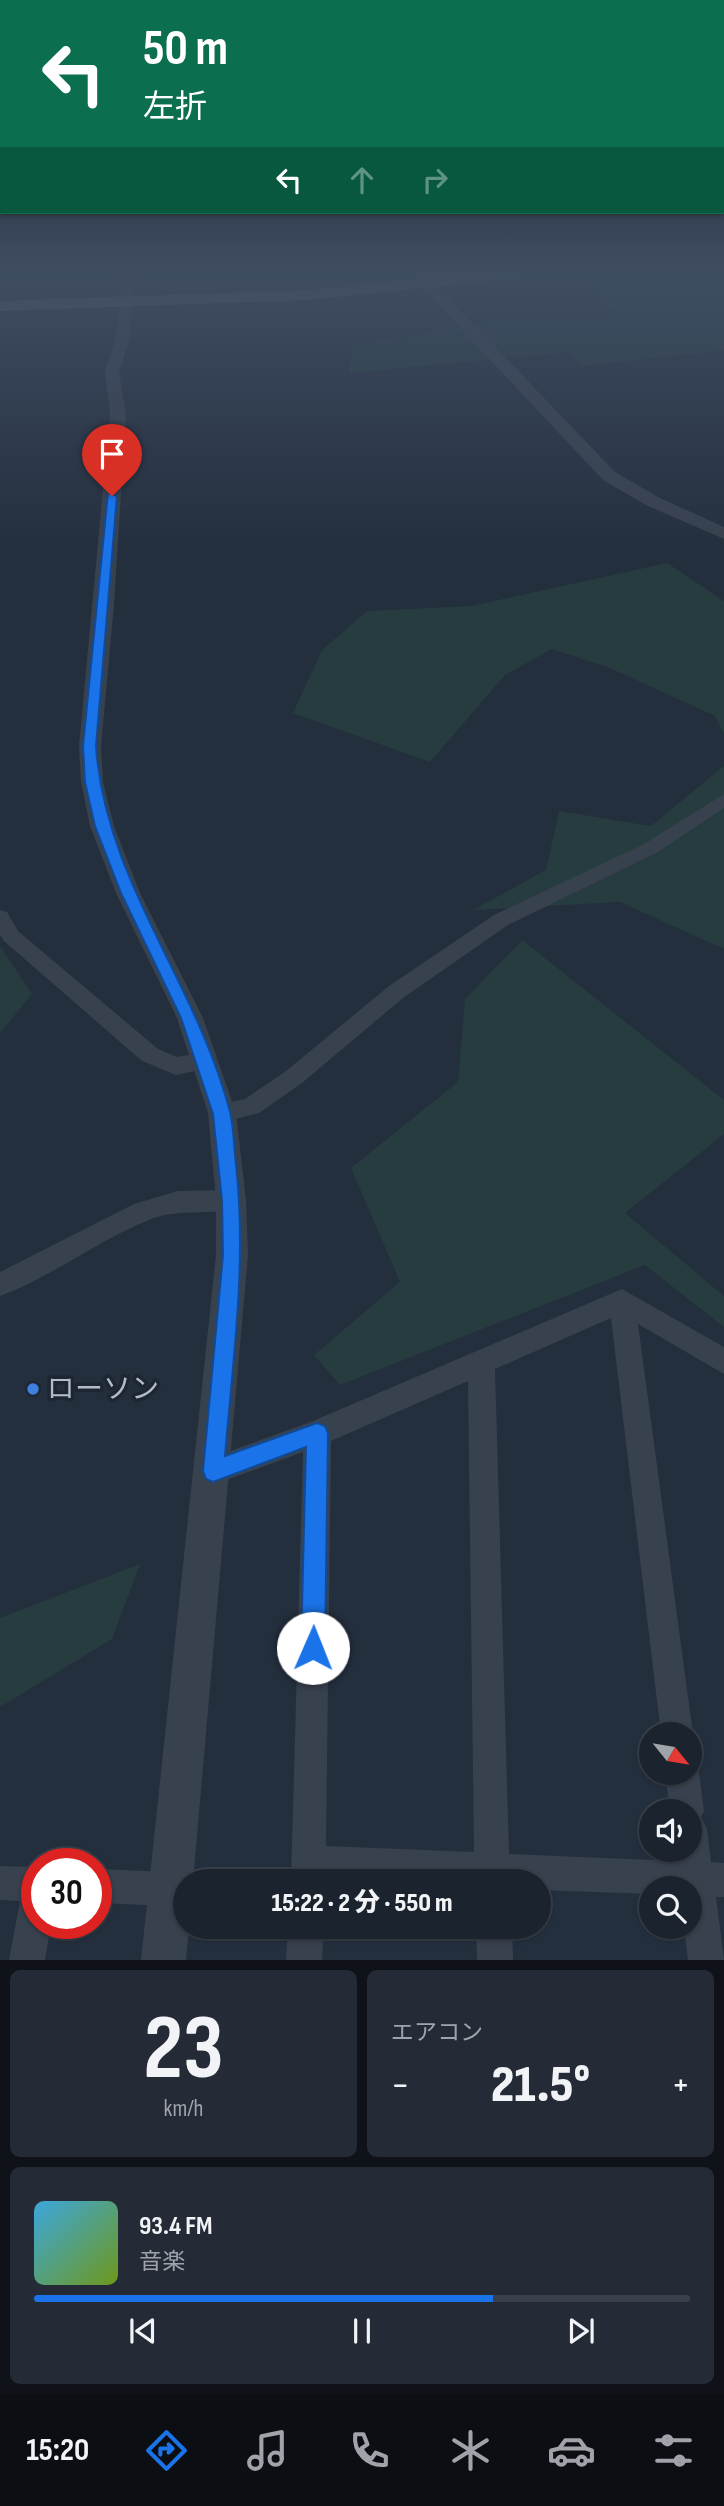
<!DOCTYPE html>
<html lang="ja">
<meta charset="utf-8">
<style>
body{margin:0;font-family:"Sofia Sans Condensed","Noto Sans JP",sans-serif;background:#242b36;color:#f1f3f6;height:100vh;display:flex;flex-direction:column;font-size:26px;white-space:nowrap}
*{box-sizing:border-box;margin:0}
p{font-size:23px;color:#a0a4aa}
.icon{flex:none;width:38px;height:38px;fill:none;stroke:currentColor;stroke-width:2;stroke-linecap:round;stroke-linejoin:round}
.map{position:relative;height:1960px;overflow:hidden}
.drawer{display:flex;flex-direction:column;gap:10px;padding:10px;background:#0f1319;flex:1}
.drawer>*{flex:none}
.banner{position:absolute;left:0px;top:0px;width:724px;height:214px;box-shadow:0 2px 5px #0004,0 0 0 2px #39404a;background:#0b6e4f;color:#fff;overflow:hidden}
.needle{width:46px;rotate:120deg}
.controls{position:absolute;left:639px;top:1722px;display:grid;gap:14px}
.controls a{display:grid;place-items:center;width:63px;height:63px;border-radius:50%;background:#1b232e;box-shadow:0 2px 5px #0004,0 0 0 2px #39404a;font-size:35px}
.speed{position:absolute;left:21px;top:1848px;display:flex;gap:14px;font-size:35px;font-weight:700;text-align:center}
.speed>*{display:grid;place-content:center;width:91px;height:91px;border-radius:50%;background:#1b232e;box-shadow:0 2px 5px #0004,0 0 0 2px #39404a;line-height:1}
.speed .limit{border:10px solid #d22;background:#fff;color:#111}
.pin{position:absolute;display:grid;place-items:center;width:60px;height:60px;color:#fff;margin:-72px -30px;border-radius:50% 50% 50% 0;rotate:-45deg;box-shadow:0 0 7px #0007}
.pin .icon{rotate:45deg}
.me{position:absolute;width:77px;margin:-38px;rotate:1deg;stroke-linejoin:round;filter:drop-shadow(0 0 5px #0008)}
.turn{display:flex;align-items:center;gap:24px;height:147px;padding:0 28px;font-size:32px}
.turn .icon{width:91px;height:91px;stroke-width:2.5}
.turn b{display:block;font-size:49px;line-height:60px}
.lanes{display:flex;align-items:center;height:66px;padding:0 28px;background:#0003;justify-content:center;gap:35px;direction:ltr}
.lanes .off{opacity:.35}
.big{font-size:52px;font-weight:800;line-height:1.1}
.drawer .tile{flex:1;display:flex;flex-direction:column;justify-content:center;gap:10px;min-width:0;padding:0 24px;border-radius:10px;background:#242b36}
.drawer .dial{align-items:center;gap:0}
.dial b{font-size:91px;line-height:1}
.song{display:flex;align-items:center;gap:21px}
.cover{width:84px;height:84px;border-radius:10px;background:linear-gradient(135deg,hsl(200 70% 55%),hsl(80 70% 35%))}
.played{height:7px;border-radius:4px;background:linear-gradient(90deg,#1a73e8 70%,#39404a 70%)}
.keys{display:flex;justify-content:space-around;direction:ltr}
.heat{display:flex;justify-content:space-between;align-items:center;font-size:38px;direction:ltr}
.drawer .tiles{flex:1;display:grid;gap:10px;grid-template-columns:1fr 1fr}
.tile:last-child{grid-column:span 2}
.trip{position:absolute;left:173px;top:1869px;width:378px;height:70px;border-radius:35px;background:#1b232e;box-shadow:0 2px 5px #0004,0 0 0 2px #39404a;font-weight:800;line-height:70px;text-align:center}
.dock{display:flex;height:112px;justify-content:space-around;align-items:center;background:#0b0e12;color:#a0a4aa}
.dock .icon{width:49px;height:49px}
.dock .active{color:#1a73e8}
.dock b{font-size:32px;color:#f1f3f6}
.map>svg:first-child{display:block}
</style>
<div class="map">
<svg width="724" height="1960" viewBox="0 0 724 1960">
<rect width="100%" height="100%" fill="#242f3e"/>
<g fill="#263c3f">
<path d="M105,272h133l-88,10z"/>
<path d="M724,272v78l-141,16 -15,-14 -219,21 4,-27 141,-26 125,-2 -41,-45z"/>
<path d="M667,563l57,38v133l-9,-18 -105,-48 -58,-19 -47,26 -75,87 -137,-49 29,-63 45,-39 104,-5z"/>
<path d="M724,766v183l-104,-47 -147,8 73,-40 13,-59 92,15z"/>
<path d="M522,940l202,160v34l-99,79 99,83v31l-79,-62 -305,120 -26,-30 86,-73 -49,-114 107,-86 7,-83z"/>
<path d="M0,946l32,48 -32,39z"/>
<path d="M140,1564l-28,75 -112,68v-89z"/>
</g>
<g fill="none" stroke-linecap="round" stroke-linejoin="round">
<g fill="#38414e" fill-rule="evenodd">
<path d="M429,272h11l10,10 -9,2z"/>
<path d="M724,794v14l-66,44 -150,73 -105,73 -101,85 -43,30 -37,9 -8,-2 -4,-7 4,-7 31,-7 41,-28 103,-85 105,-71 150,-71z"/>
<path d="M0,910l7,2 11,19 140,118 19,8 29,-5 8,3 3,6 -3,6 -38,8 -34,-14 -138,-120 -4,-6z"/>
<path d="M231,1190l9,3 3,7 -3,7c-29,10 -60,0 -91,13 -51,20 -97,57 -149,76v-24l134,-68 44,-13z"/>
<path d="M622,1289l102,58v27l-86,-50 55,410 -3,9v-9h-29l-50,-416 -116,51 14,485 168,7 -2,-11h15v-39h-20l-5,-38h25v-13l4,1 5,12 5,38 -3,6 6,12 4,33 13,1v34h-8l8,63h-36l-4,-33h6v-39h-39v6l-112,-4v-9h-248l12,-429 -90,33 -10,-4 -4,-10 4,-10 110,-40zM468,1381l6,471 -148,-6 5,-405z"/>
<path d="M0,1866l37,1v56h14l-6,37h-36l11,-59 -20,-1z"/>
<path d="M96,1869l76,3 12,5 2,22 -14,7 -76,-3z"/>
<path d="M288,1927h36l-2,33h-36z"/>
<path d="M476,1927h36l1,33h-36z"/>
</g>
<g fill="#38414e" fill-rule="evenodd">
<path d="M122,272h12l-4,65 -11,35 7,42 -12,191 -13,141 2,36 11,44 26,67 63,125 33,95 10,87 2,55 -55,626h-7v46h3l-3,33h-45l75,-705v-55l-8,-87 -31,-95 -61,-125 -26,-67 -9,-44 -2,-36 31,-332 -5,-42 11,-35z"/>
<path d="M427,280l5,1 183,191 45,26 64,29v12l-76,-33 -45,-26 -181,-193 -1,-3z"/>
</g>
<path fill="#56606e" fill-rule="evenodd" d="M478,272h59l-8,5 -221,23 -308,11v-10l308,-11z"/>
</g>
<linearGradient id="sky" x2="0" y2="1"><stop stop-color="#141a22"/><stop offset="0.5" stop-color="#3f4d63"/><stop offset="1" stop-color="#3f4d63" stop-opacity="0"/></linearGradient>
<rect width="724" height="547" fill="url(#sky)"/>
<path fill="#1a73e8" stroke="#114b97" stroke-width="2" d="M108,493l9,3 -21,250c9,135 101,237 134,366 4,17 4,36 6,53 11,97 -3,194 -11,291l92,-33 8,3 3,7 -3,215 -4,8 -8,4 -8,-4 -4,-8 5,-201 -93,35 -7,-3 -3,-8 20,-216 -1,-55 -9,-86 -32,-96 -60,-125 -26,-67 -10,-44 -2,-36z"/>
<circle fill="#3f7fe0" stroke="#1d2633" stroke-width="2.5" cx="33" cy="1389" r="7"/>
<g text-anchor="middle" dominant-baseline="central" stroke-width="7" stroke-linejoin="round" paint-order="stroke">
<g font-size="28" fill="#b4bcc9" stroke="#1d2633" text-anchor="start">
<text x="47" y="1389">ローソン</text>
</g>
</g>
</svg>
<div class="controls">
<a><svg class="needle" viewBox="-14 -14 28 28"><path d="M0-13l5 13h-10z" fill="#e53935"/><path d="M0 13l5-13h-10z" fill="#a0a4aa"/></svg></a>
<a><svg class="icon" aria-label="sound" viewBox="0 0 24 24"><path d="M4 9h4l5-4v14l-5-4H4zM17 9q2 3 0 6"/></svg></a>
<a><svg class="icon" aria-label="search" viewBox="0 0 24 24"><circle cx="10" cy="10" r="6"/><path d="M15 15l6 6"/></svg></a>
</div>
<div class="speed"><div class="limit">30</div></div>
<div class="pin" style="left:112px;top:496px;background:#d93025"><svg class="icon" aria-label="arrive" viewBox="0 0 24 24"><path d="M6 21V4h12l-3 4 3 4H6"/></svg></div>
<svg class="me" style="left:313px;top:1648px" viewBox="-20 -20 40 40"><circle r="19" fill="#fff"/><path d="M0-13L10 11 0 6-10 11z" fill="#1a73e8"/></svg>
<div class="trip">15:22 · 2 分 · 550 m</div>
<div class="banner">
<div class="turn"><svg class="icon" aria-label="left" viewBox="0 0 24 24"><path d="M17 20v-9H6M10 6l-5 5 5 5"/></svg><div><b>50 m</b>左折</div></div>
<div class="lanes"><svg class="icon" aria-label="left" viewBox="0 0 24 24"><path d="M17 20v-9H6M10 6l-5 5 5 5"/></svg><svg class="icon off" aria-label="ahead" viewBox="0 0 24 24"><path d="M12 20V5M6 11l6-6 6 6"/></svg><svg class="icon off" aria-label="right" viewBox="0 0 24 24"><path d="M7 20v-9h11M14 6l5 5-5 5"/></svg></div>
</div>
</div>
<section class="drawer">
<div class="tiles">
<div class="tile dial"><b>23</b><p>km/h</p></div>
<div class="tile"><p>エアコン</p>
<div class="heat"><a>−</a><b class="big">21.5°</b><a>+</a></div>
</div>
<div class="tile">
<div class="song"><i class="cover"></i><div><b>93.4 FM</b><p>音楽</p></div></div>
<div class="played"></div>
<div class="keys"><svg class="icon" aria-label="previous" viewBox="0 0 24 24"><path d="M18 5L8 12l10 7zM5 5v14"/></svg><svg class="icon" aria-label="pause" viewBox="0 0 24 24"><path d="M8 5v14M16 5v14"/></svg><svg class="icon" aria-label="next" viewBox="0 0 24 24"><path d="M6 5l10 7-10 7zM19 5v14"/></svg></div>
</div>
</div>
</section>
<nav class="dock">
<b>15:20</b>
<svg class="icon active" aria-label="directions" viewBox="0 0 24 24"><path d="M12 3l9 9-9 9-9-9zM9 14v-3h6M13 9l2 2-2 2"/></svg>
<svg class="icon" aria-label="music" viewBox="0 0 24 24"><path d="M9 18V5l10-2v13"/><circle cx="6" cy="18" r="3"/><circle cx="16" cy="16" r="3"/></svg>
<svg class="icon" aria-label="phone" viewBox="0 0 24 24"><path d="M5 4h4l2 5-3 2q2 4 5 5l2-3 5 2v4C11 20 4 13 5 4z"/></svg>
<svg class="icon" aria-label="climate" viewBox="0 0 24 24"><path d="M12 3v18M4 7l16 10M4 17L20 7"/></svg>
<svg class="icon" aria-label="car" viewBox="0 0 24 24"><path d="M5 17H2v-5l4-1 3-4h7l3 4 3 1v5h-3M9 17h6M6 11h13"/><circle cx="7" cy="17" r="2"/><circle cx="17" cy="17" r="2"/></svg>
<svg class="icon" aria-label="filters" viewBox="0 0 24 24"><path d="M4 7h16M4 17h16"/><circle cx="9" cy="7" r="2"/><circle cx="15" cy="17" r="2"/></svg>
</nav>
